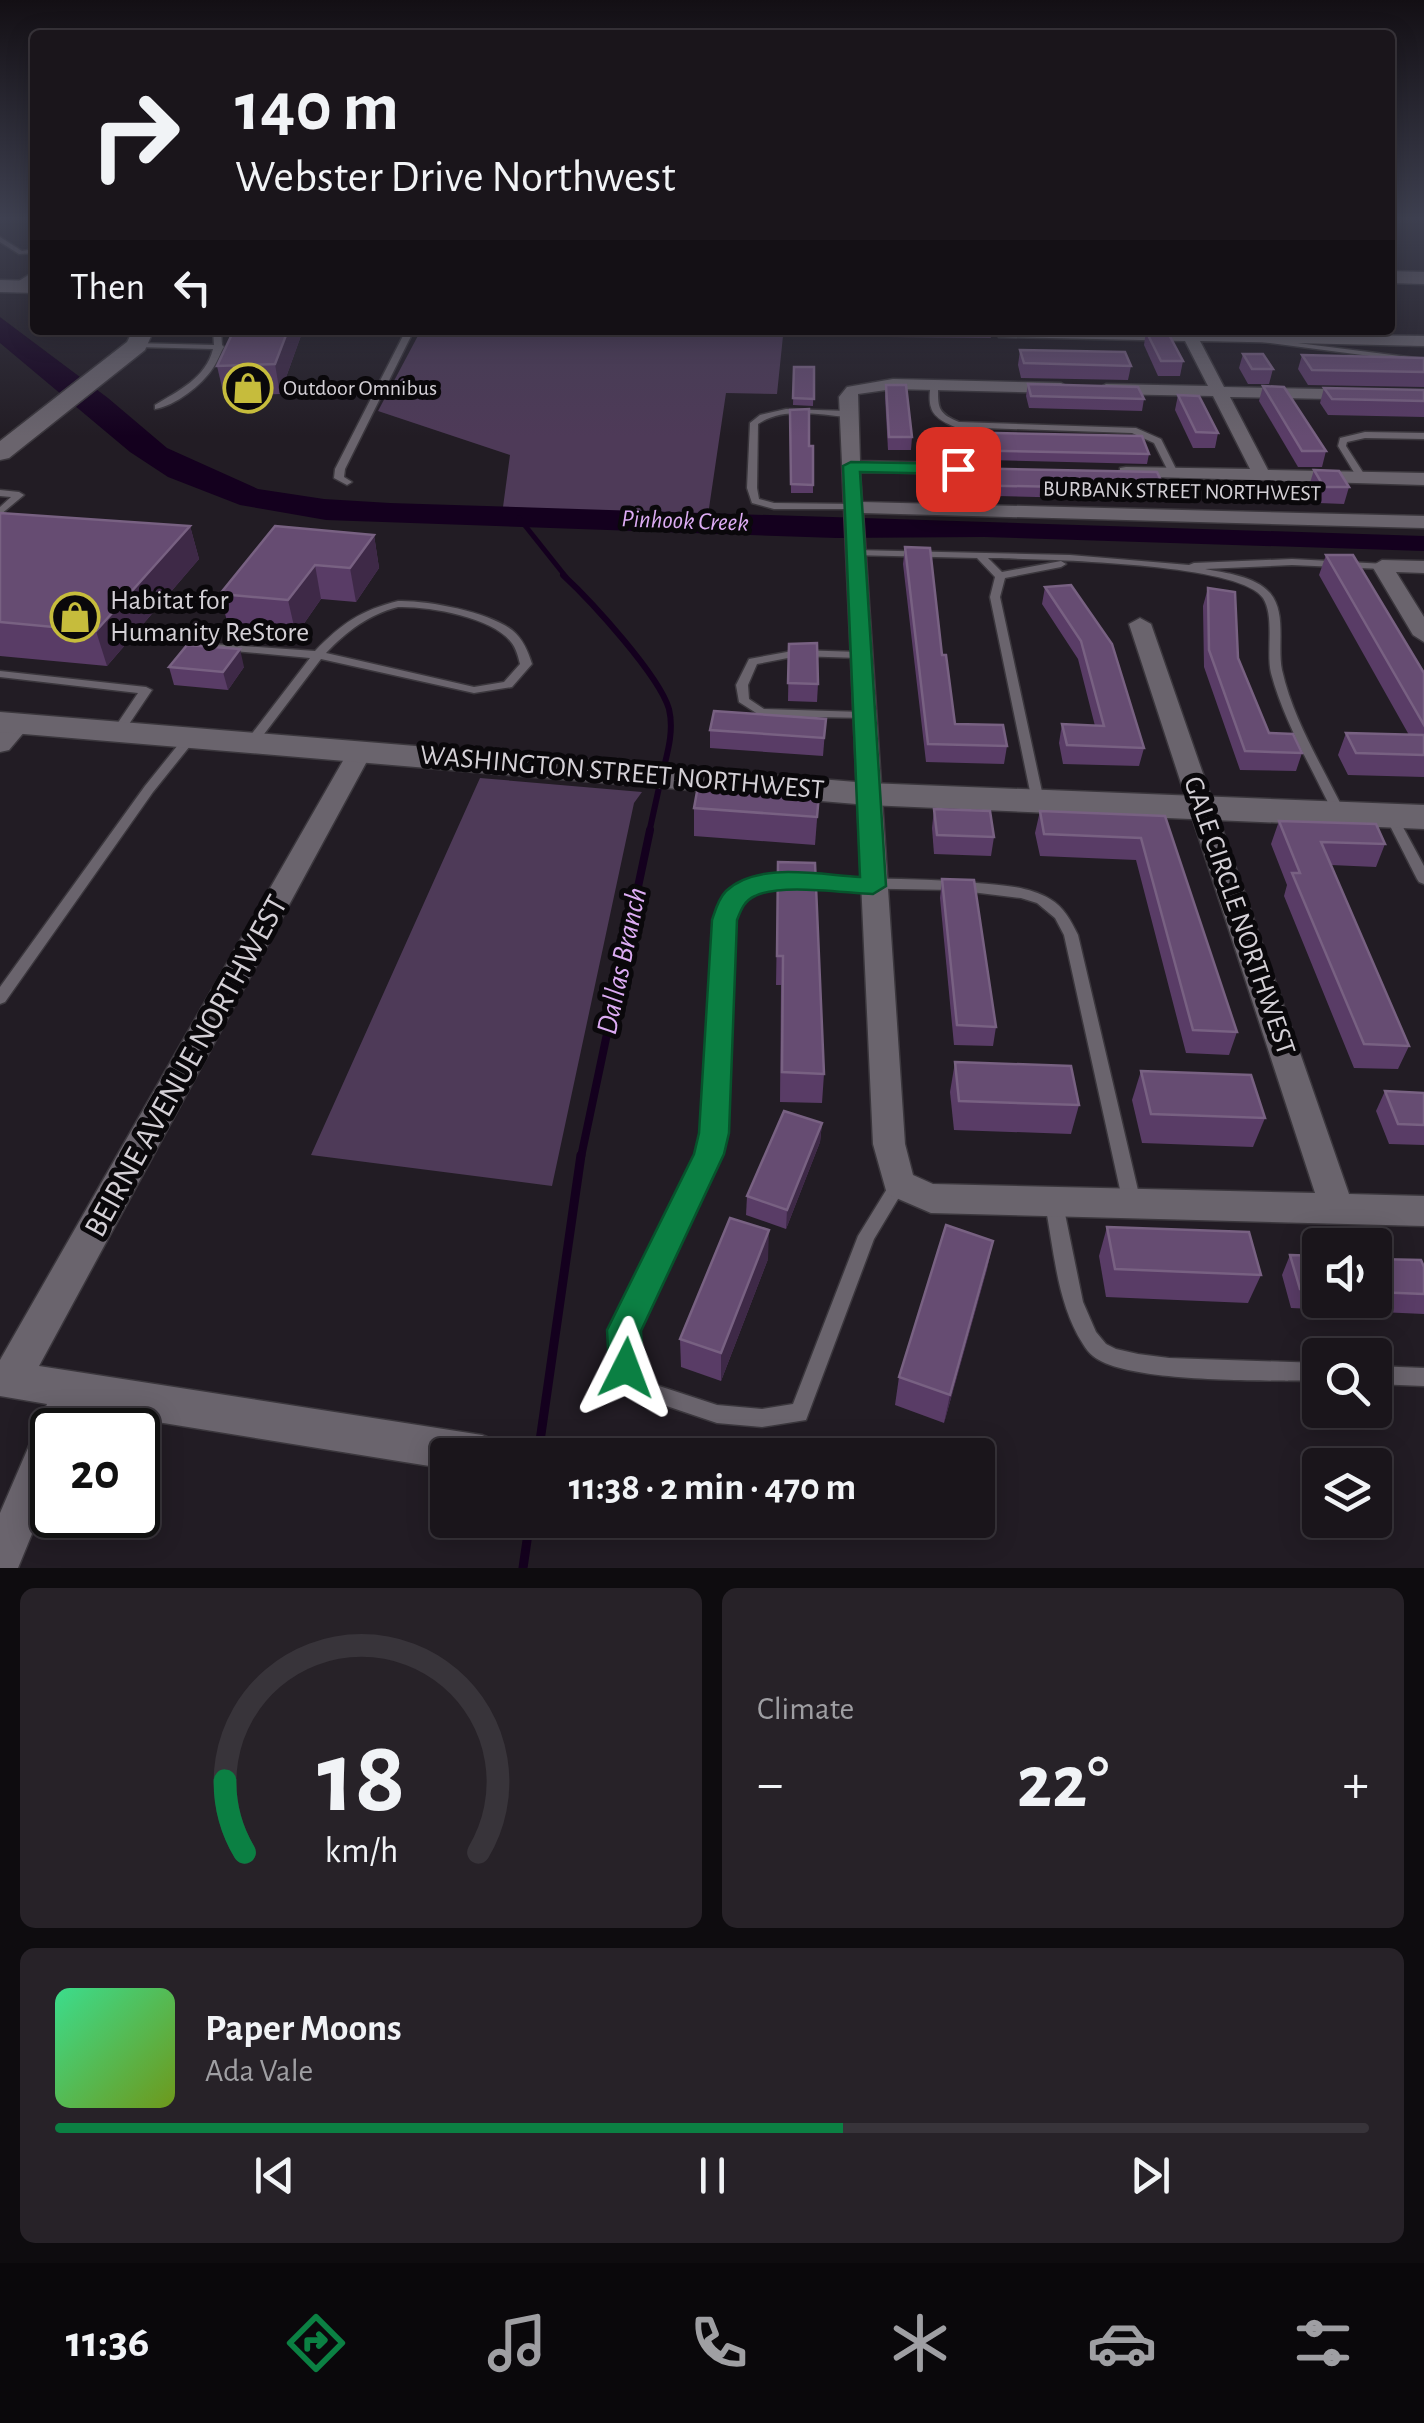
<!DOCTYPE html>
<meta charset="utf-8">
<style>
body{margin:0;font-family:"Alegreya Sans",sans-serif;background:#272228;color:#f1f3f6;height:100vh;display:flex;flex-direction:column;font-size:38px;white-space:nowrap}
*{box-sizing:border-box;margin:0}
p{font-size:32px;color:#9f9fa3}
.icon{flex:none;width:55px;height:55px;fill:none;stroke:currentColor;stroke-width:2;stroke-linecap:round;stroke-linejoin:round}
.map{position:relative;height:1568px;overflow:hidden}
.sheet{display:flex;flex-direction:column;gap:20px;padding:20px;background:#0e0c0f;flex:1}
.sheet>*{flex:none}
.top-card{position:absolute;left:30px;top:30px;width:1365px;height:305px;border-radius:10px;box-shadow:0 5px 25px #0003,0 0 0 2px #38343a;background:#1a151b;color:#f1f3f6;overflow:hidden}
.controls{position:absolute;left:1302px;top:1228px;display:grid;gap:20px}
.controls a{display:grid;place-items:center;width:90px;height:90px;border-radius:10px;background:#1a151b;box-shadow:0 5px 25px #0003,0 0 0 2px #38343a;font-size:50px}
.speed{position:absolute;left:30px;top:1408px;display:flex;gap:20px;font-size:50px;font-weight:700;text-align:center}
.speed>*{display:grid;place-content:center;width:130px;height:130px;border-radius:50%;background:#1a151b;box-shadow:0 5px 25px #0003,0 0 0 2px #38343a;line-height:1}
.speed .limit{border:5px solid #111;border-radius:15px;background:#fff;color:#111}
.pin{position:absolute;display:grid;place-items:center;width:85px;height:85px;color:#fff;margin:-42px;border-radius:20px;box-shadow:0 5px 15px #0006}
.me{position:absolute;width:110px;margin:-55px;rotate:3deg;stroke-linejoin:round;filter:drop-shadow(0 0 8px #0008)}
.turn{display:flex;align-items:center;gap:35px;height:210px;padding:0 40px;font-size:45px}
.turn .icon{width:130px;height:130px;stroke-width:2.5}
.turn b{display:block;font-size:70px;line-height:85px}
.then{display:flex;align-items:center;height:95px;padding:0 40px;background:#0003;gap:20px;font-size:38px}
.big{font-size:75px;font-weight:700;line-height:1.1}
.sheet .card{flex:1;display:flex;flex-direction:column;justify-content:center;gap:15px;min-width:0;padding:0 35px;border-radius:15px;background:#272228}
.sheet .dial{align-items:center;gap:0}
.dial svg{height:260px;overflow:visible;fill:none;stroke:#38343a;stroke-width:7;stroke-linecap:round;text-anchor:middle}
.dial text{fill:#f1f3f6;stroke:none}
.song{display:flex;align-items:center;gap:30px}
.cover{width:120px;height:120px;border-radius:15px;background:linear-gradient(135deg,hsl(150 70% 55%),hsl(80 70% 35%))}
.played{height:10px;border-radius:5px;background:linear-gradient(90deg,#0b8043 60%,#38343a 60%)}
.keys{display:flex;justify-content:space-around;direction:ltr}
.heat{display:flex;justify-content:space-between;align-items:center;font-size:55px;direction:ltr}
.sheet .tiles{flex:1;display:grid;gap:20px;grid-template-columns:1fr 1fr}
.card:last-child{grid-column:span 2}
.trip{position:absolute;left:430px;top:1438px;width:565px;height:100px;border-radius:10px;background:#1a151b;box-shadow:0 5px 25px #0003,0 0 0 2px #38343a;font-weight:700;line-height:100px;text-align:center}
.tab-bar{display:flex;height:160px;justify-content:space-around;align-items:center;background:#0a080b;color:#9f9fa3}
.tab-bar .icon{width:70px;height:70px}
.tab-bar .active{color:#0b8043}
.tab-bar b{font-size:45px;color:#f1f3f6}
.map>svg:first-child{display:block}
</style>
<div class="map">
<svg width="1424" height="1568" viewBox="0 0 1424 1568">
<rect width="100%" height="100%" fill="#221c24"/>
<g fill="#4e3a58">
<path d="M421,330l360,5v-4l15,-1h193l2,8 -208,-2 -6,58 -51,-1 -18,122 -205,-8 7,-52 -132,-44z"/>
<path d="M480,778l162,14 -8,11 -82,383 -241,-31z"/>
</g>
<path fill="#14001e" d="M0,317l108,81 59,50 91,41 66,10 66,4 1034,33v15l-440,-14 -148,1 -510,-18 -86,-15 -72,-28 -38,-25 -130,-109z"/>
<g fill="none" stroke-linecap="round" stroke-linejoin="round">
<path stroke="#14001e" stroke-width="5" d="M519,518l47,59"/>
<g stroke="#14001e" stroke-width="6">
<path d="M563,575c28,26 96,100 106,134 5,21 -1,42 -6,62"/>
<path d="M649,833l11,-50"/>
</g>
<path stroke="#14001e" stroke-width="8" d="M581,1157l69,-327"/>
<g stroke="#14001e" stroke-width="9">
<path d="M538,1455l43,-300"/>
<path d="M523,1568l7,-48"/>
</g>
<g stroke="#3b373d" stroke-width="3">
<g id="lane">
<path d="M26,216h9v3l-8,-2z"/>
<path d="M0,237l22,14 13,-2v4l-16,1 -19,-12z"/>
<path d="M213,330h8l1,15 2,2c-4,6 -6,14 -11,21 -11,17 -38,38 -58,41v-4c23,-14 51,-27 58,-56l-76,-2h-3v-4l80,2z"/>
<path d="M406,330h8l-69,139 -1,8 8,5 -5,3 -13,-7 1,-9z"/>
<path d="M1259,338l165,21v4l-162,-21 -4,-2z"/>
<path d="M931,383l7,2c0,22 -1,28 21,37l177,6 25,11 17,34 -8,2 -16,-32 -22,-10 -177,-6c-24,-10 -28,-18 -24,-44z"/>
<path d="M786,409l62,2 4,3 -4,3c-29,-2 -64,-11 -90,7l-1,64 2,11 15,4 80,1 5,3 -2,2h-83l-22,-6 -5,-15 3,-65 10,-8z"/>
<path d="M1365,432l59,1v6l-59,-1 -18,4 -1,4 20,31 -5,3 -3,-1 -20,-33 2,-8z"/>
<path d="M0,490l19,2 5,3 -24,20v-8l11,-10 -11,-1z"/>
<path d="M855,550l215,5 119,10 5,-2 98,-4 94,5v4l-4,1 -90,-4 -87,4c21,4 50,7 65,24 17,20 7,53 12,77 11,50 41,97 63,143l-6,4 -6,-4c-21,-45 -49,-91 -62,-140 -5,-21 4,-56 -8,-75 -23,-36 -229,-39 -275,-40l14,14 59,-11 5,3 -5,3 -56,11 -5,19 44,204 -6,4 -6,-4 -42,-204 5,-20 -18,-19 -126,-3v-4z"/>
<path d="M398,601c29,-1 91,11 114,29 11,9 16,21 20,34l-20,23 -38,6 -153,-34 -66,87h-8l-2,-3 2,-3 63,-82 -109,-10 -5,-3 1,-2 118,8c26,-27 46,-41 83,-50zM398,607c30,-1 94,10 113,35 5,6 7,14 9,22l-16,18 -30,5 -148,-34c21,-22 42,-38 72,-46z"/>
<path d="M798,650l61,2 6,3 -6,3 -61,-2 -41,8 -9,21 1,14 15,10 99,3 4,2 2,2 -2,2 -106,-2 -22,-14 -3,-17 13,-26z"/>
<path d="M0,671l146,16 6,3 -31,46 -4,1 -6,-4 27,-40 -138,-16z"/>
<path d="M190,734l6,4 -2,3 -41,51 -148,210 -5,2v-17l145,-201 41,-51z"/>
<path d="M1391,812l6,4 27,50v18l-5,-2 -2,-3 -32,-63z"/>
<path d="M776,877c67,2 133,0 200,6 24,2 53,3 74,16 14,8 21,22 28,36l63,268 -3,5 -6,2 -6,-2 -3,-5 -59,-268 -9,-17 -18,-15 -16,-5 -66,-8 -179,-3 -28,9 -10,11 -7,13 -9,213 -5,21 -84,176 2,34 21,21 61,20 45,4 31,-5 65,-168 35,-57 6,-2 6,2 2,5 -33,55 -68,181 -44,7 -45,-4 -74,-25 -24,-24 -2,-6 -2,-38 86,-176 5,-21 11,-213c14,-30 28,-36 59,-43z"/>
<path d="M1054,1197l6,2 3,5 20,98 13,30 10,12 10,5 22,5 31,4 151,5v18c-48,-1 -193,3 -227,-25 -4,-3 -7,-7 -10,-12 -26,-40 -29,-94 -38,-140l3,-5z"/>
<path d="M1375,1366l49,2v18l-49,-2z"/>
</g>
</g>
<g stroke="#3b373d" stroke-width="3">
<g id="street">
<path d="M35,271v11l-11,8h-10v-6z"/>
<path d="M993,330l431,6v10l-224,-5 24,46 200,4v10l-194,-4 38,73 156,3v12l-304,-9v-8l6,-1 124,2 -37,-73 -107,-2 -8,-5 8,-5 102,2 -23,-45 -186,-4z"/>
<path d="M893,379l168,4 8,5 -8,5 -168,-4 -35,5 2,67 126,3 9,5 -9,5 -126,-2 2,30 562,14v12l-561,-15 42,631 8,31 20,9 382,9 -186,-569 11,-6 11,6 198,570 75,2v30l-493,-13 -44,-19 -14,-50 -34,-747 8,-10z"/>
<path d="M1382,560l42,1v12l-28,-1 28,45v25l-11,-7 -41,-69z"/>
<path d="M19,717l12,7 -22,26 -9,2v-21l11,-12z"/>
<path d="M360,745l12,7 -333,614 443,69 14,6 6,14h-54v14l-365,-59 -8,20h-23v55l-34,83h-18v-55l47,-109 -47,-8v-36l348,-608z"/>
</g>
</g>
<g stroke="#3b373d" stroke-width="3">
<g id="secondary">
<path d="M1390,271l34,1v12l-34,-1z"/>
<path d="M0,280l35,1v12l-35,-1z"/>
<path d="M133,330h16l3,4 -7,16 -136,108 -9,2v-19l127,-99z"/>
<path d="M0,712l868,71 556,22v24l-556,-24 -868,-73z"/>
</g>
</g>
<use href="#lane" fill="#6a646d" fill-rule="evenodd"/>
<use href="#street" fill="#6a646d" fill-rule="evenodd"/>
<use href="#secondary" fill="#6a646d" fill-rule="evenodd"/>
</g>
<g fill="#593c66">
<path d="M234,330h69l-23,64 -56,2 -7,-30z"/>
<path d="M1146,331l37,30 -3,15h-22l-14,-31z"/>
<path d="M1020,350l111,16 -3,14 -107,-2 -3,-13z"/>
<path d="M1243,354l30,15 -4,15h-21l-9,-16z"/>
<path d="M1302,355l122,3v29l-116,-2 -10,-16z"/>
<path d="M794,367h20l-1,39 -20,-1z"/>
<path d="M1028,384l116,15 -2,12 -113,-3 -3,-12z"/>
<path d="M886,385l26,52 -1,13h-23l-3,-53z"/>
<path d="M1263,386l63,65 -4,16h-24l-39,-66z"/>
<path d="M1324,388l100,2v27l-96,-2 -8,-12z"/>
<path d="M1178,395l40,38 -3,15h-22l-18,-38z"/>
<path d="M790,410l19,36h4v47h-22z"/>
<path d="M948,432l201,22 -2,10 -197,-5 -3,-18z"/>
<path d="M955,468l210,21 -3,11 -205,-5 -4,-17z"/>
<path d="M1314,470l35,17 -5,17 -25,-1 -10,-17z"/>
<path d="M0,513l190,13 9,33 -92,107 -107,-10z"/>
<path d="M374,535l5,33 -23,34 -35,-3 -25,36 -67,-6 -9,-35z"/>
<path d="M905,547l37,108 13,69 52,22 -3,18 -78,-2 -23,-198z"/>
<path d="M1326,555l98,118v104l-76,-2 -10,-20 8,-22 63,2 -90,-160z"/>
<path d="M1071,585l73,163 -5,18 -76,-2 -4,-21 3,-19 33,2 -17,-67 -36,-55 3,-17z"/>
<path d="M1208,588l61,145 33,20 -6,18 -56,-1 -36,-103 -1,-61z"/>
<path d="M789,644l29,40 -1,18 -29,-1z"/>
<path d="M169,667h75l-16,23 -54,-5z"/>
<path d="M826,719l-3,37 -113,-8v-18z"/>
<path d="M819,794l-4,51 -121,-9v-28z"/>
<path d="M934,809l60,28 -3,19 -57,-2 -2,-26z"/>
<path d="M1040,811l125,5 72,216 -8,23 -43,-2 -50,-193 -96,-4 -5,-23z"/>
<path d="M1279,821l106,23 -9,23 -45,-2 78,181 -11,23 -44,-1 -70,-172 3,-11 -16,-41z"/>
<path d="M778,862l46,212 -2,29 -42,-1 1,-117h-5z"/>
<path d="M942,879l54,148 -3,19 -39,-1 -14,-147z"/>
<path d="M955,1062l124,43 -8,29 -117,-4 -4,-38z"/>
<path d="M1141,1071l124,47 -12,29 -111,-4 -10,-43z"/>
<path d="M1385,1091l39,2v52l-35,-1 -13,-33z"/>
<path d="M822,1123l-2,19 -34,87 -40,-14 1,-19z"/>
<path d="M1107,1227l154,48 -13,28 -142,-6 -7,-41z"/>
<path d="M993,1241l-6,28 -43,154 -49,-18 4,-28z"/>
<path d="M1290,1255l30,1v44h55v-41l49,8v47l-133,-6 -9,-33z"/>
<path d="M768,1259l-47,122 -40,-14 -1,-28z"/>
</g>
<g fill="#3e2947">
<path d="M288,330h15l-23,64 -5,-30z"/>
<path d="M190,526l9,33 -92,107 -11,-35z"/>
<path d="M374,535l5,33 -23,34 -6,-34z"/>
<path d="M315,565l6,34 -25,36 -8,-35z"/>
<path d="M240,649l4,18 -16,23 -5,-18z"/>
<path d="M822,1123l-2,19 -34,87 1,-19z"/>
<path d="M769,1230l-1,29 -47,122v-28z"/>
<path d="M993,1241l-6,28 -43,154 6,-28z"/>
</g>
<g fill="#664c72" stroke="#786182" stroke-width="2.5">
<path d="M234,330h54l-13,34 -58,2z"/>
<path d="M1146,331h21l16,30h-22z"/>
<path d="M1020,350l105,2 6,14 -107,-3z"/>
<path d="M1243,354h20l10,15h-21z"/>
<path d="M1302,355l122,3v14l-112,-2z"/>
<path d="M794,367h20v32l-21,-1z"/>
<path d="M1028,384l110,3 6,12 -113,-3z"/>
<path d="M886,385h20l6,52h-23z"/>
<path d="M1263,386l21,1 42,64h-24z"/>
<path d="M1324,388l100,2v11l-92,-2z"/>
<path d="M1178,395l21,1 19,37 -22,-1z"/>
<path d="M809,409v37h4v39l-22,-1 -1,-74z"/>
<path d="M948,432l194,4 7,18 -198,-4z"/>
<path d="M955,468l202,4 8,17 -207,-4z"/>
<path d="M1314,470l25,1 10,16h-25z"/>
<path d="M0,513l190,13 -94,105 -96,-9z"/>
<path d="M275,526l99,9 -24,33 -35,-3 -27,35 -68,-6z"/>
<path d="M905,547l25,1 12,107h4l9,69 48,1 4,21 -79,-2z"/>
<path d="M1326,555h27l71,118v52z"/>
<path d="M1071,585l41,59 32,104 -77,-3 -5,-21 42,2 -23,-85 -36,-54z"/>
<path d="M1208,588l27,4 3,66 31,75 24,1 9,19 -57,-2 -36,-101z"/>
<path d="M817,643l1,41 -30,-1 1,-39z"/>
<path d="M187,645l53,4 -17,23 -54,-5z"/>
<path d="M714,711l112,8 -2,19 -114,-8z"/>
<path d="M1346,733l78,2v20l-68,-2z"/>
<path d="M698,786l121,8 -2,23 -123,-9z"/>
<path d="M934,809l56,2 4,26 -57,-2z"/>
<path d="M1040,811l125,5 72,216 -44,-2 -52,-192 -97,-4z"/>
<path d="M1279,821l97,3 9,20 -64,-2 88,204 -45,-2 -72,-171h8z"/>
<path d="M778,862l37,1 9,211 -42,-2 1,-116h-6z"/>
<path d="M942,879l32,1 22,147 -39,-2z"/>
<path d="M955,1062l116,4 8,39 -120,-4z"/>
<path d="M1141,1071l110,4 14,43 -114,-4z"/>
<path d="M1385,1091l39,2v32l-26,-1z"/>
<path d="M784,1111l38,12 -35,87 -40,-14z"/>
<path d="M730,1218l39,12 -48,123 -41,-14z"/>
<path d="M946,1225l47,16 -43,154 -51,-18z"/>
<path d="M1107,1227l142,5 12,43 -146,-6z"/>
<path d="M1290,1255l30,1v34l-20,-1z"/>
<path d="M1375,1259l46,1 3,7v27l-49,-2z"/>
</g>
<linearGradient id="sky" x2="0" y2="1"><stop stop-color="#130f14"/><stop offset="0.5" stop-color="#3e4050"/><stop offset="1" stop-color="#3e4050" stop-opacity="0"/></linearGradient>
<rect width="1424" height="436" fill="url(#sky)"/>
<path fill="#0b8043" stroke="#07532c" stroke-width="2.5" d="M851,462l107,2 9,5 -9,5 -98,-2 26,414 -13,8c-29,-1 -93,-11 -118,2 -11,5 -14,14 -18,24l-8,213 -5,21 -83,177 2,37 -5,11 -12,5 -12,-5 -5,-11 -2,-38 87,-176 5,-21 13,-213c3,-9 6,-21 14,-29 31,-30 95,-16 134,-14l-17,-411z"/>
<defs>
<g id="shop-ring" transform="scale(2.5)"><circle r="9.5" fill="#0a080b" stroke="#c6bc3c" stroke-width="1.5"/><path d="M-5-2.5h2.3a2.7 3.5 0 0 1 5.4 0H5L5.5 6h-11ZM-1.5-2.5h3a1.5 2.3 0 0 0-3 0Z" fill="#c6bc3c"/></g>
</defs>
<g fill-rule="evenodd">
<use href="#shop-ring" x="248" y="388"/>
<use href="#shop-ring" x="75" y="617"/>
</g>
<g text-anchor="middle" dominant-baseline="central" stroke-width="10" stroke-linejoin="round" paint-order="stroke">
<g font-size="22" fill="#d4d0d6" stroke="#0a080b" text-anchor="start">
<text x="283" y="388">Outdoor Omnibus</text>
</g>
<g font-size="22" fill="#d4d0d6" stroke="#0a080b">
<text transform="translate(1182 491) rotate(1)">BURBANK STREET NORTHWEST</text>
</g>
<g font-size="25" font-style="italic" fill="#ddacf4" stroke="#0a080b">
<text transform="translate(685 521) rotate(2)">Pinhook Creek</text>
</g>
<g font-size="28" fill="#d4d0d6" stroke="#0a080b" text-anchor="start">
<text x="110" y="601">Habitat for<tspan x="110" dy="32">Humanity ReStore</tspan></text>
</g>
<g font-size="28" fill="#d4d0d6" stroke="#0a080b">
<text transform="translate(622 773) rotate(5)">WASHINGTON STREET NORTHWEST</text>
<text transform="translate(1239 916) rotate(71)">GALE CIRCLE NORTHWEST</text>
</g>
<g font-size="30" font-style="italic" fill="#ddacf4" stroke="#0a080b">
<text transform="translate(622 961) rotate(-78)">Dallas Branch</text>
</g>
<g font-size="32" fill="#d4d0d6" stroke="#0a080b">
<text transform="translate(186 1066) rotate(-61)">BEIRNE AVENUE NORTHWEST</text>
</g>
</g>
</svg>
<div class="controls">
<a><svg class="icon" aria-label="sound" viewBox="0 0 24 24"><path d="M4 9h4l5-4v14l-5-4H4zM17 9q2 3 0 6"/></svg></a>
<a><svg class="icon" aria-label="search" viewBox="0 0 24 24"><circle cx="10" cy="10" r="6"/><path d="M15 15l6 6"/></svg></a>
<a><svg class="icon" aria-label="layers" viewBox="0 0 24 24"><path d="M12 4l9 5-9 5-9-5zM3 14l9 5 9-5"/></svg></a>
</div>
<div class="speed"><div class="limit">20</div></div>
<div class="pin" style="left:958px;top:469px;background:#d93025"><svg class="icon" aria-label="arrive" viewBox="0 0 24 24"><path d="M6 21V4h12l-3 4 3 4H6"/></svg></div>
<svg class="me" style="left:626px;top:1368px" viewBox="-20 -20 40 40"><path d="M0-17L14 15 0 8-14 15z" fill="#0b8043" stroke="#fff" stroke-width="4"/></svg>
<div class="trip">11:38 · 2 min · 470 m</div>
<div class="top-card">
<div class="turn"><svg class="icon" aria-label="right" viewBox="0 0 24 24"><path d="M7 20v-9h11M14 6l5 5-5 5"/></svg><div><b>140 m</b>Webster Drive Northwest</div></div>
<div class="then">Then<svg class="icon" aria-label="left" viewBox="0 0 24 24"><path d="M17 20v-9H6M10 6l-5 5 5 5"/></svg></div>
</div>
</div>
<section class="sheet">
<div class="tiles">
<div class="card dial"><svg viewBox="0 0 100 80">
<path d="M14 69A42 42 0 1 1 86 69"/>
<path d="M14 69A42 42 0 0 1 8 47" stroke="#0b8043"/>
<text x="50" y="56" font-size="32" font-weight="700">18</text>
<text x="50" y="72" font-size="11">km/h</text>
</svg></div>
<div class="card"><p>Climate</p>
<div class="heat"><a>−</a><b class="big">22°</b><a>+</a></div>
</div>
<div class="card">
<div class="song"><i class="cover"></i><div><b>Paper Moons</b><p>Ada Vale</p></div></div>
<div class="played"></div>
<div class="keys"><svg class="icon" aria-label="previous" viewBox="0 0 24 24"><path d="M18 5L8 12l10 7zM5 5v14"/></svg><svg class="icon" aria-label="pause" viewBox="0 0 24 24"><path d="M8 5v14M16 5v14"/></svg><svg class="icon" aria-label="next" viewBox="0 0 24 24"><path d="M6 5l10 7-10 7zM19 5v14"/></svg></div>
</div>
</div>
</section>
<nav class="tab-bar">
<b>11:36</b>
<svg class="icon active" aria-label="directions" viewBox="0 0 24 24"><path d="M12 3l9 9-9 9-9-9zM9 14v-3h6M13 9l2 2-2 2"/></svg>
<svg class="icon" aria-label="music" viewBox="0 0 24 24"><path d="M9 18V5l10-2v13"/><circle cx="6" cy="18" r="3"/><circle cx="16" cy="16" r="3"/></svg>
<svg class="icon" aria-label="phone" viewBox="0 0 24 24"><path d="M5 4h4l2 5-3 2q2 4 5 5l2-3 5 2v4C11 20 4 13 5 4z"/></svg>
<svg class="icon" aria-label="climate" viewBox="0 0 24 24"><path d="M12 3v18M4 7l16 10M4 17L20 7"/></svg>
<svg class="icon" aria-label="car" viewBox="0 0 24 24"><path d="M5 17H2v-5l4-1 3-4h7l3 4 3 1v5h-3M9 17h6M6 11h13"/><circle cx="7" cy="17" r="2"/><circle cx="17" cy="17" r="2"/></svg>
<svg class="icon" aria-label="filters" viewBox="0 0 24 24"><path d="M4 7h16M4 17h16"/><circle cx="9" cy="7" r="2"/><circle cx="15" cy="17" r="2"/></svg>
</nav>
